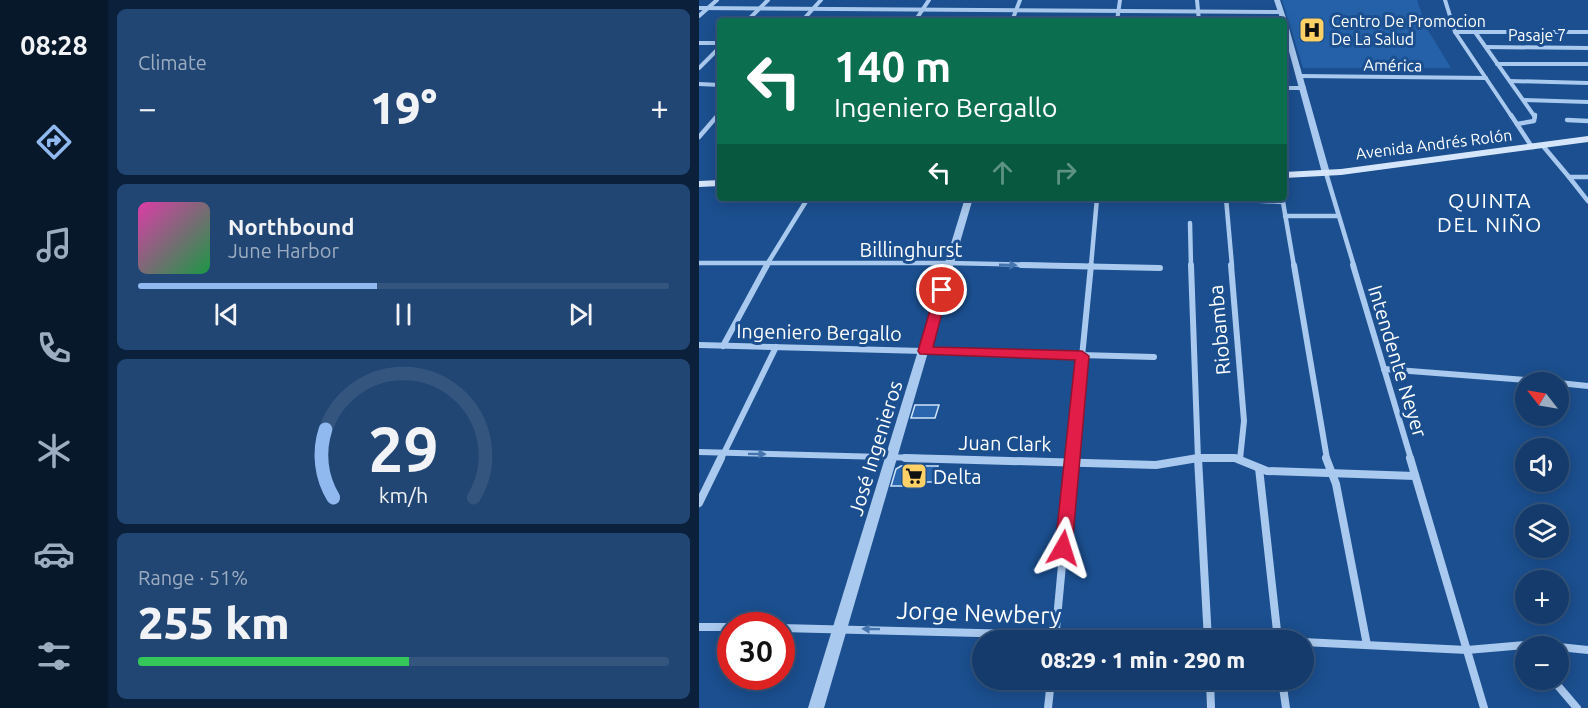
<!DOCTYPE html>
<meta charset="utf-8">
<style>
body{margin:0;font-family:Ubuntu,sans-serif;background:#214673;color:#f1f3f6;height:100vh;display:flex;flex-direction:column;font-size:22px;white-space:nowrap}
*{box-sizing:border-box;margin:0}
p{font-size:20px;color:#9dadc1}
.icon{flex:none;width:33px;height:33px;fill:none;stroke:currentColor;stroke-width:2;stroke-linecap:round;stroke-linejoin:round}
.map{position:relative;flex:1;overflow:hidden}
.sheet{display:flex;flex-direction:column;gap:9px;padding:9px;background:#0b203b;width:591px}
.sheet>*{flex:none}
.top-card{position:absolute;left:18px;top:18px;width:570px;height:183px;border-radius:6px;box-shadow:0 3px 15px #0003,0 0 0 2px #33557e;background:#0b6e4f;color:#fff;overflow:hidden}
.needle{width:39px;rotate:301deg}
.controls{position:absolute;left:816px;top:372px;display:grid;gap:12px}
.controls a{display:grid;place-items:center;width:54px;height:54px;border-radius:50%;background:#143b6b;box-shadow:0 3px 15px #0003,0 0 0 2px #33557e;font-size:30px}
.speed{position:absolute;left:18px;top:612px;display:flex;gap:12px;font-size:30px;font-weight:700;text-align:center}
.speed>*{display:grid;place-content:center;width:78px;height:78px;border-radius:50%;background:#143b6b;box-shadow:0 3px 15px #0003,0 0 0 2px #33557e;line-height:1}
.speed .limit{border:9px solid #d22;background:#fff;color:#111}
.pin{position:absolute;display:grid;place-items:center;width:51px;height:51px;color:#fff;margin:-26px;border:3px solid #fff;border-radius:50%;box-shadow:0 2px 6px #0007}
.me{position:absolute;width:66px;margin:-33px;rotate:6deg;stroke-linejoin:round;filter:drop-shadow(0 0 4px #0008)}
.turn{display:flex;align-items:center;gap:21px;height:126px;padding:0 18px;font-size:27px}
.turn .icon{width:78px;height:78px;stroke-width:2.5}
.turn b{display:block;font-size:42px;line-height:51px}
.lanes{display:flex;align-items:center;height:57px;padding:0 18px;background:#0003;justify-content:center;gap:30px;direction:ltr}
.lanes .off{opacity:.35}
.big{font-size:45px;font-weight:800;line-height:1.1}
.sheet .tile{flex:1;display:flex;flex-direction:column;justify-content:center;gap:9px;min-width:0;padding:0 21px;border-radius:9px;background:#214673}
.sheet .dial{align-items:center;gap:0}
.dial svg{height:156px;overflow:visible;fill:none;stroke:#33557e;stroke-width:7;stroke-linecap:round;text-anchor:middle}
.dial text{fill:#f1f3f6;stroke:none}
.song{display:flex;align-items:center;gap:18px}
.cover{width:72px;height:72px;border-radius:9px;background:linear-gradient(135deg,hsl(320 70% 55%),hsl(140 70% 35%))}
.played{height:6px;border-radius:3px;background:linear-gradient(90deg,#90b9f0 45%,#33557e 45%)}
.keys{display:flex;justify-content:space-around;direction:ltr}
.heat{display:flex;justify-content:space-between;align-items:center;font-size:33px;direction:ltr}
.charge{height:9px;border-radius:4px;background:linear-gradient(90deg,#34c759 51%,#33557e 0)}
.trip{position:absolute;left:273px;top:630px;width:342px;height:60px;border-radius:30px;background:#143b6b;box-shadow:0 3px 15px #0003,0 0 0 2px #33557e;font-weight:800;line-height:60px;text-align:center}
main{display:flex;flex:1;min-height:0}
.tabs{display:flex;flex-direction:column;width:108px;justify-content:space-around;align-items:center;background:#08182b;color:#9dadc1}
.tabs .icon{width:42px;height:42px}
.tabs .active{color:#90b9f0}
.tabs b{font-size:27px;color:#f1f3f6}
.map>svg:first-child{display:block}
</style>
<main>
<nav class="tabs">
<b>08:28</b>
<svg class="icon active" aria-label="directions" viewBox="0 0 24 24"><path d="M12 3l9 9-9 9-9-9zM9 14v-3h6M13 9l2 2-2 2"/></svg>
<svg class="icon" aria-label="music" viewBox="0 0 24 24"><path d="M9 18V5l10-2v13"/><circle cx="6" cy="18" r="3"/><circle cx="16" cy="16" r="3"/></svg>
<svg class="icon" aria-label="phone" viewBox="0 0 24 24"><path d="M5 4h4l2 5-3 2q2 4 5 5l2-3 5 2v4C11 20 4 13 5 4z"/></svg>
<svg class="icon" aria-label="climate" viewBox="0 0 24 24"><path d="M12 3v18M4 7l16 10M4 17L20 7"/></svg>
<svg class="icon" aria-label="car" viewBox="0 0 24 24"><path d="M5 17H2v-5l4-1 3-4h7l3 4 3 1v5h-3M9 17h6M6 11h13"/><circle cx="7" cy="17" r="2"/><circle cx="17" cy="17" r="2"/></svg>
<svg class="icon" aria-label="filters" viewBox="0 0 24 24"><path d="M4 7h16M4 17h16"/><circle cx="9" cy="7" r="2"/><circle cx="15" cy="17" r="2"/></svg>
</nav>
<section class="sheet">
<div class="tile"><p>Climate</p>
<div class="heat"><a>−</a><b class="big">19°</b><a>+</a></div>
</div>
<div class="tile">
<div class="song"><i class="cover"></i><div><b>Northbound</b><p>June Harbor</p></div></div>
<div class="played"></div>
<div class="keys"><svg class="icon" aria-label="previous" viewBox="0 0 24 24"><path d="M18 5L8 12l10 7zM5 5v14"/></svg><svg class="icon" aria-label="pause" viewBox="0 0 24 24"><path d="M8 5v14M16 5v14"/></svg><svg class="icon" aria-label="next" viewBox="0 0 24 24"><path d="M6 5l10 7-10 7zM19 5v14"/></svg></div>
</div>
<div class="tile dial"><svg viewBox="0 0 100 80">
<path d="M14 69A42 42 0 1 1 86 69"/>
<path d="M14 69A42 42 0 0 1 10 34" stroke="#90b9f0"/>
<text x="50" y="56" font-size="32" font-weight="700">29</text>
<text x="50" y="72" font-size="11">km/h</text>
</svg></div>
<div class="tile"><p>Range · 51%</p><b class="big">255 km</b><div class="charge"></div></div>
</section>
<div class="map">
<svg width="889" height="708" viewBox="0 0 889 708">
<rect width="100%" height="100%" fill="#1b4f8f"/>
<path fill="#2461a8" d="M583,0h135l9,27 25,41h-148z"/>
<g fill="#2a66ad" stroke="#cfe3fa" stroke-width="1.5">
<path d="M216,405h24l-4,13h-24z"/>
<path d="M202,466h37l-4,16h-24l-1,4h-18l5,-17z"/>
</g>
<g fill="none" stroke-linecap="round" stroke-linejoin="round">
<g stroke="#a9c9ee" stroke-width="4">
<path d="M498,0l2,21"/>
<path d="M746,0l10,32 57,85"/>
<path d="M0,8l582,4"/>
<path d="M0,16l18,-16"/>
<path d="M48,21l21,-21"/>
<path d="M103,21l19,-21"/>
<path d="M216,21l14,-21"/>
<path d="M313,21l8,-21"/>
<path d="M418,21l3,-21"/>
<path d="M756,32h133"/>
<path d="M776,32l60,85"/>
<path d="M0,43h21"/>
<path d="M787,47l102,1"/>
<path d="M798,64h91"/>
<path d="M0,68l21,-21"/>
<path d="M601,76l186,2"/>
<path d="M811,81l78,2"/>
<path d="M0,84l21,1"/>
<path d="M585,88h20"/>
<path d="M825,100l64,2"/>
<path d="M18,117l3,-4"/>
</g>
<g stroke="#a9c9ee" stroke-width="4.5">
<path d="M812,115l21,32"/>
<path d="M868,120l21,1"/>
<path d="M818,124l17,-3 1,-6"/>
<path d="M0,137l19,-22"/>
<path d="M844,146l26,31h19"/>
<path d="M627,173l28,93"/>
<path d="M870,177l19,24"/>
<path d="M527,198l6,68"/>
<path d="M527,199l57,3 11,64"/>
<path d="M586,216h52"/>
<path d="M491,223l1,43"/>
<path d="M0,263h250l135,3"/>
<path d="M67,266l42,-68"/>
<path d="M392,266l6,-68"/>
</g>
<g stroke="#a9c9ee" stroke-width="6">
<path d="M322,265l139,3"/>
<path d="M492,265l7,194"/>
<path d="M532,265l13,156 -4,38"/>
<path d="M595,265l33,194"/>
<path d="M654,265l58,194"/>
<path d="M0,345l455,12"/>
<path d="M24,346l44,-81"/>
<path d="M685,369l169,13"/>
<path d="M860,383l29,3"/>
<path d="M0,452l259,7"/>
<path d="M22,459l55,-112"/>
<path d="M373,459l19,-194"/>
<path d="M491,459h48"/>
</g>
<g stroke="#a9c9ee" stroke-width="8">
<path d="M206,458l251,7 42,-7h37l32,13 148,5"/>
<path d="M499,458l10,182"/>
<path d="M627,458l10,26 31,161"/>
<path d="M711,458l74,250"/>
<path d="M560,468l19,172"/>
<path d="M0,503l22,-45"/>
<path d="M0,627h32"/>
<path d="M82,628l467,12"/>
<path d="M356,640l17,-182"/>
<path d="M604,642l164,8 58,-5 25,1"/>
<path d="M860,647l29,3"/>
<path d="M511,680l1,28"/>
<path d="M583,680l4,28"/>
<path d="M854,680l24,28"/>
<path d="M349,708l3,-28"/>
</g>
<g fill="#a9c9ee" fill-rule="evenodd">
<path d="M575,0h6l7,21 43,152 -1,2h-3l-4,-2 -38,-140v-12h-3z"/>
<path d="M266,198h8l-149,510h-16z"/>
</g>
<g fill="#d6e6fa" fill-rule="evenodd">
<path d="M889,136v6l-247,33 -57,3v-6l57,-3z"/>
<path d="M21,180v6l-21,1v-6z"/>
</g>
</g>
<defs><path id="oneway-solid" d="M-6-.8H1V-3.2L6.5 0L1 3.2V.8H-6Z" transform="scale(1.5)"/></defs>
<g fill="#4674ac">
<use href="#oneway-solid" transform="translate(309 265) rotate(2)"/>
<use href="#oneway-solid" transform="translate(58 454) rotate(1)"/>
<use href="#oneway-solid" transform="translate(172 629) rotate(-179)"/>
</g>
<path fill="#e11d48" stroke="#92132f" stroke-width="1.5" d="M243,287l6,3 -15,57 149,4 7,5 -17,192 -2,4 -7,2 -6,-2 -2,-4 20,-188 -155,-6 -2,-3 18,-61z"/>
<defs>
<g id="hospital-square" transform="scale(1.35)"><rect x="-9" y="-9" width="18" height="18" rx="4" fill="#ffd166" stroke="#1b4f8f"/><path d="M-5-5h3v3.5h4V-5h3V5h-3V1.5h-4V5h-3Z" fill="#111"/></g>
<g id="supermarket-square" transform="scale(1.35)"><rect x="-9" y="-9" width="18" height="18" rx="4" fill="#ffd166" stroke="#1b4f8f"/><path d="M-6-5.5h2.5l.6 2H6L4.5 2H-2.5L-4.4-4H-6ZM-1.5 3.2a1.3 1.3 0 1 0 .1 0ZM3 3.2a1.3 1.3 0 1 0 .1 0Z" fill="#111"/></g>
</defs>
<g fill-rule="evenodd">
<use href="#hospital-square" x="613" y="30"/>
<use href="#supermarket-square" x="215" y="476"/>
</g>
<g text-anchor="middle" dominant-baseline="central" stroke-width="6" stroke-linejoin="round" paint-order="stroke">
<g font-size="16" fill="#fff" stroke="#1b4f8f" text-anchor="start">
<text x="632" y="21">Centro De Promocion<tspan x="632" dy="18">De La Salud</tspan></text>
</g>
<g font-size="16" fill="#fff" stroke="#1b4f8f">
<text x="838" y="35">Pasaje 7</text>
<text transform="translate(694 65) rotate(1)">América</text>
<text transform="translate(735 144) rotate(-7)">Avenida Andrés Rolón</text>
</g>
<g font-size="20" fill="#fff" stroke="#1b4f8f">
<text x="212" y="249">Billinghurst</text>
<text transform="translate(520 330) rotate(-95)">Riobamba</text>
<text transform="translate(120 332) rotate(1)">Ingeniero Bergallo</text>
<text transform="translate(699 361) rotate(73)">Intendente Neyer</text>
<text transform="translate(306 443) rotate(1)">Juan Clark</text>
<text transform="translate(176 448) rotate(-73)">José Ingenieros</text>
</g>
<g font-size="20" fill="#fff" stroke="#1b4f8f" text-anchor="start">
<text x="234" y="476">Delta</text>
</g>
<g font-size="21" letter-spacing="1.5" fill="#fff" stroke="#1b4f8f">
<text x="791" y="200">QUINTA<tspan x="791" dy="24">DEL NIÑO</tspan></text>
</g>
<g font-size="24" fill="#fff" stroke="#1b4f8f">
<text transform="translate(280 613) rotate(2)">Jorge Newbery</text>
</g>
</g>
</svg>
<div class="controls">
<a><svg class="needle" viewBox="-14 -14 28 28"><path d="M0-13l5 13h-10z" fill="#e53935"/><path d="M0 13l5-13h-10z" fill="#9dadc1"/></svg></a>
<a><svg class="icon" aria-label="sound" viewBox="0 0 24 24"><path d="M4 9h4l5-4v14l-5-4H4zM17 9q2 3 0 6"/></svg></a>
<a><svg class="icon" aria-label="layers" viewBox="0 0 24 24"><path d="M12 4l9 5-9 5-9-5zM3 14l9 5 9-5"/></svg></a>
<a>+</a>
<a>−</a>
</div>
<div class="speed"><div class="limit">30</div></div>
<div class="pin" style="left:243px;top:290px;background:#d93025"><svg class="icon" aria-label="arrive" viewBox="0 0 24 24"><path d="M6 21V4h12l-3 4 3 4H6"/></svg></div>
<svg class="me" style="left:364px;top:548px" viewBox="-20 -20 40 40"><path d="M0-17L14 15 0 8-14 15z" fill="#e11d48" stroke="#fff" stroke-width="4"/></svg>
<div class="trip">08:29 · 1 min · 290 m</div>
<div class="top-card">
<div class="turn"><svg class="icon" aria-label="left" viewBox="0 0 24 24"><path d="M17 20v-9H6M10 6l-5 5 5 5"/></svg><div><b>140 m</b>Ingeniero Bergallo</div></div>
<div class="lanes"><svg class="icon" aria-label="left" viewBox="0 0 24 24"><path d="M17 20v-9H6M10 6l-5 5 5 5"/></svg><svg class="icon off" aria-label="ahead" viewBox="0 0 24 24"><path d="M12 20V5M6 11l6-6 6 6"/></svg><svg class="icon off" aria-label="right" viewBox="0 0 24 24"><path d="M7 20v-9h11M14 6l5 5-5 5"/></svg></div>
</div>
</div>
</main>
